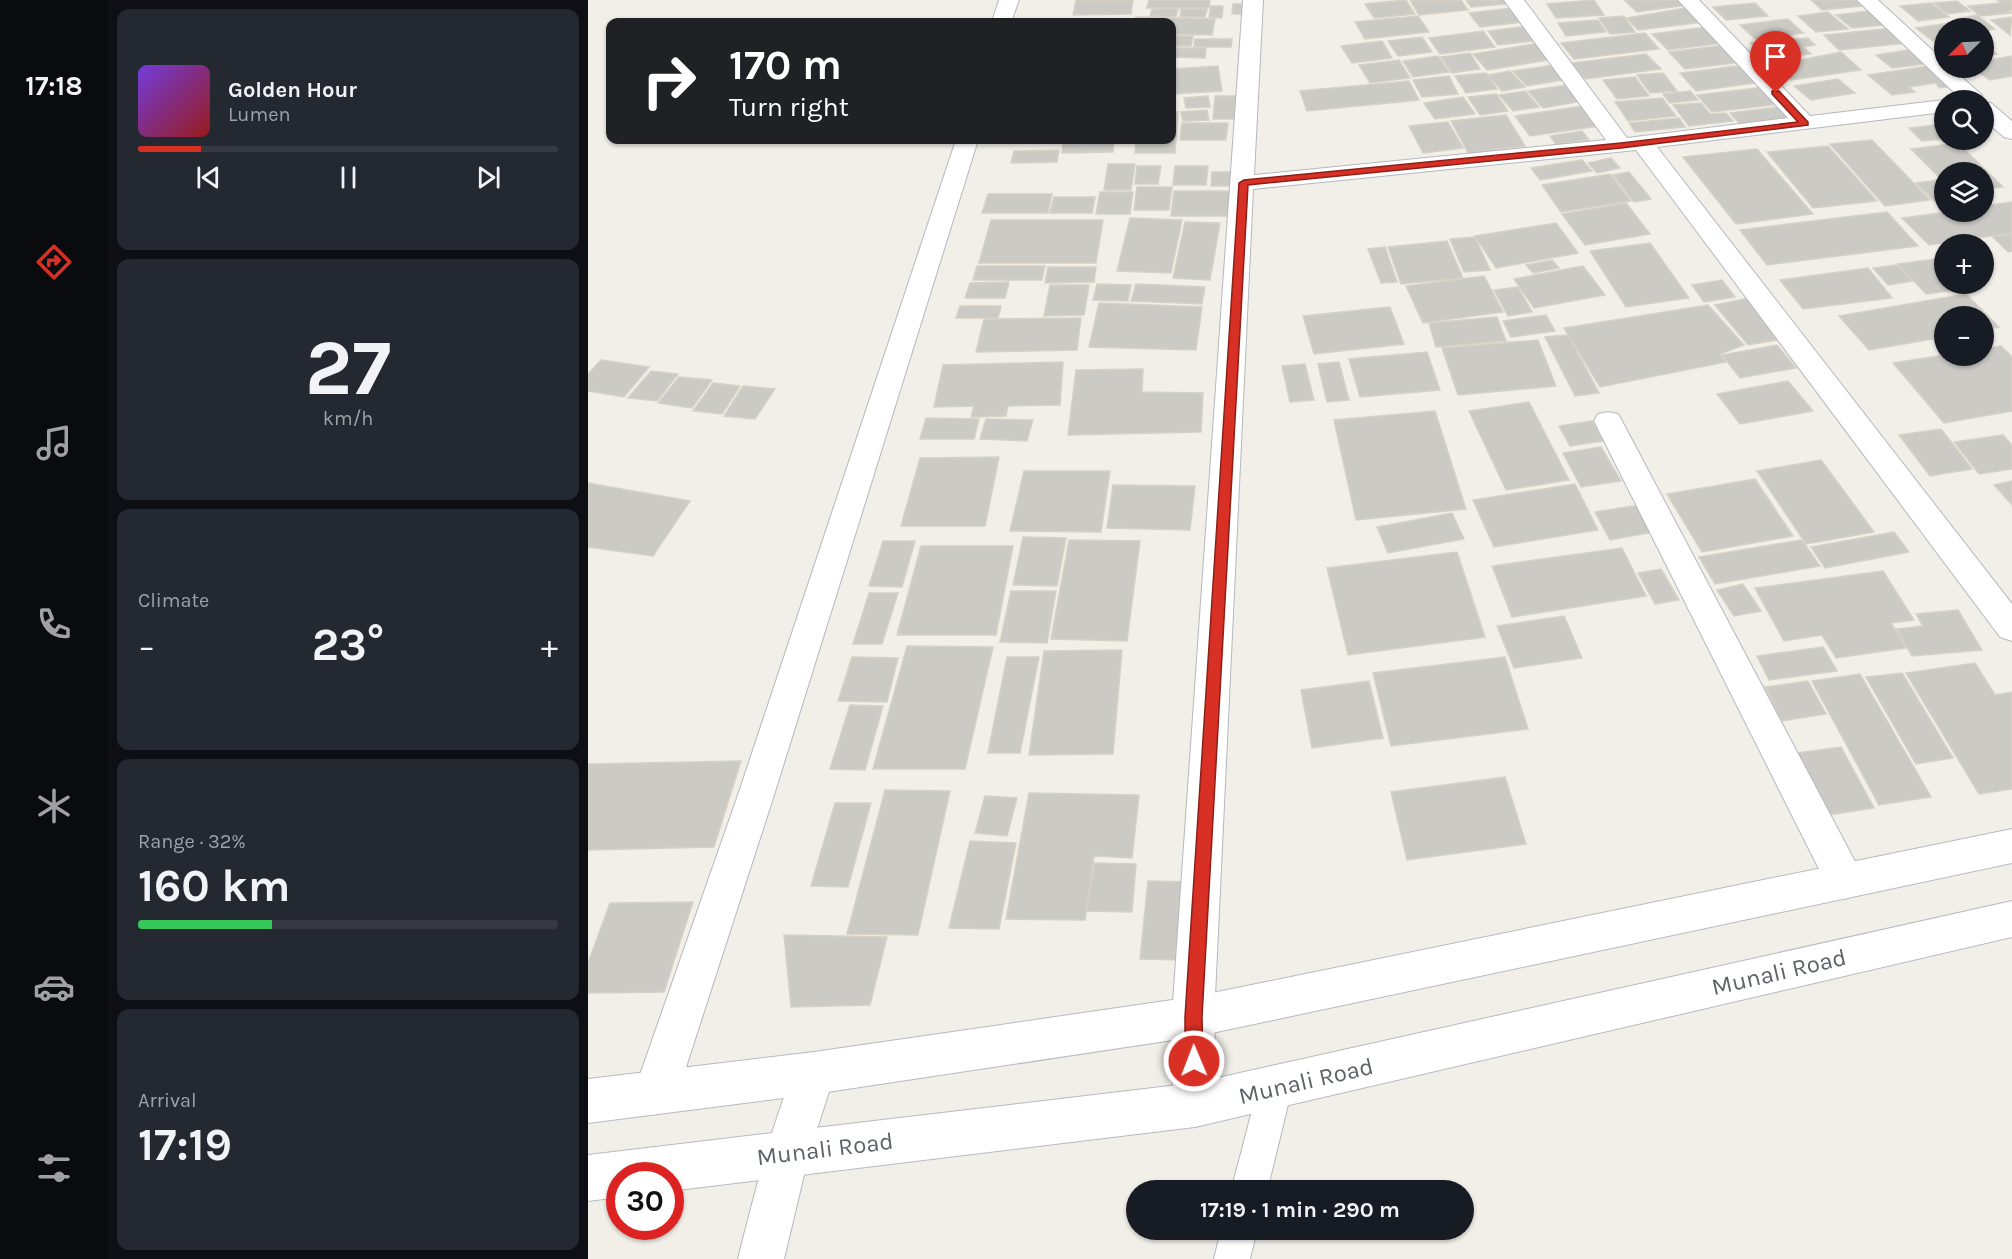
<!DOCTYPE html>
<meta charset="utf-8">
<style>
body{margin:0;font-family:Karla,sans-serif;background:#242831;color:#f1f3f6;height:100vh;display:flex;flex-direction:column;font-size:22px;white-space:nowrap}
*{box-sizing:border-box;margin:0}
p{font-size:20px;color:#9ea1a6}
.icon{flex:none;width:33px;height:33px;fill:none;stroke:currentColor;stroke-width:2;stroke-linecap:round;stroke-linejoin:round}
.map{position:relative;flex:1;overflow:hidden}
.details{display:flex;flex-direction:column;gap:9px;padding:9px;background:#0d0f14;width:480px}
.details>*{flex:none}
.hud{position:absolute;left:18px;top:18px;width:570px;height:126px;border-radius:12px;box-shadow:0 2px 4px #0004;background:#202124;color:#fff;overflow:hidden}
.needle{width:39px;rotate:246deg}
.buttons{position:absolute;left:1346px;top:18px;display:grid;gap:12px}
.buttons a{display:grid;place-items:center;width:60px;height:60px;border-radius:50%;background:#171b24;box-shadow:0 2px 4px #0004;font-size:30px}
.speed{position:absolute;left:18px;top:1162px;display:flex;gap:12px;font-size:30px;font-weight:700;text-align:center}
.speed>*{display:grid;place-content:center;width:78px;height:78px;border-radius:50%;background:#171b24;box-shadow:0 2px 4px #0004;line-height:1}
.speed .limit{border:9px solid #d22;background:#fff;color:#111}
.pin{position:absolute;display:grid;place-items:center;width:51px;height:51px;color:#fff;margin:-62px -26px;border-radius:50% 50% 50% 0;rotate:-45deg;box-shadow:0 0 6px #0007}
.pin .icon{rotate:45deg}
.me{position:absolute;width:66px;margin:-33px;rotate:359deg;stroke-linejoin:round;filter:drop-shadow(0 0 4px #0008)}
.turn{display:flex;align-items:center;gap:21px;height:126px;padding:0 24px;font-size:27px}
.turn .icon{width:78px;height:78px;stroke-width:2.5}
.turn b{display:block;font-size:42px;line-height:51px}
.big{font-size:45px;font-weight:700;line-height:1.1}
.details .widget{flex:1;display:flex;flex-direction:column;justify-content:center;gap:9px;min-width:0;padding:0 21px;border-radius:12px;background:#242831}
.details .dial{align-items:center;gap:0}
.dial b{font-size:78px;line-height:1}
.song{display:flex;align-items:center;gap:18px}
.cover{width:72px;height:72px;border-radius:9px;background:linear-gradient(135deg,hsl(260 70% 55%),hsl(0 70% 35%))}
.played{height:6px;border-radius:3px;background:linear-gradient(90deg,#d93025 15%,#363941 15%)}
.keys{display:flex;justify-content:space-around;direction:ltr}
.heat{display:flex;justify-content:space-between;align-items:center;font-size:33px;direction:ltr}
.charge{height:9px;border-radius:4px;background:linear-gradient(90deg,#34c759 32%,#363941 0)}
.trip{position:absolute;left:538px;top:1180px;width:348px;height:60px;border-radius:30px;background:#171b24;box-shadow:0 2px 4px #0004;font-weight:700;line-height:60px;text-align:center}
main{display:flex;flex:1;min-height:0}
.tab-bar{display:flex;flex-direction:column;width:108px;justify-content:space-around;align-items:center;background:#090b0e;color:#9ea1a6}
.tab-bar .icon{width:42px;height:42px}
.tab-bar .selected{color:#d93025}
.tab-bar b{font-size:27px;color:#f1f3f6}
.map>svg:first-child{display:block}
</style>
<main>
<nav class="tab-bar">
<b>17:18</b>
<svg class="icon selected" aria-label="directions" viewBox="0 0 24 24"><path d="M12 3l9 9-9 9-9-9zM9 14v-3h6M13 9l2 2-2 2"/></svg>
<svg class="icon" aria-label="music" viewBox="0 0 24 24"><path d="M9 18V5l10-2v13"/><circle cx="6" cy="18" r="3"/><circle cx="16" cy="16" r="3"/></svg>
<svg class="icon" aria-label="phone" viewBox="0 0 24 24"><path d="M5 4h4l2 5-3 2q2 4 5 5l2-3 5 2v4C11 20 4 13 5 4z"/></svg>
<svg class="icon" aria-label="climate" viewBox="0 0 24 24"><path d="M12 3v18M4 7l16 10M4 17L20 7"/></svg>
<svg class="icon" aria-label="car" viewBox="0 0 24 24"><path d="M5 17H2v-5l4-1 3-4h7l3 4 3 1v5h-3M9 17h6M6 11h13"/><circle cx="7" cy="17" r="2"/><circle cx="17" cy="17" r="2"/></svg>
<svg class="icon" aria-label="filters" viewBox="0 0 24 24"><path d="M4 7h16M4 17h16"/><circle cx="9" cy="7" r="2"/><circle cx="15" cy="17" r="2"/></svg>
</nav>
<section class="details">
<div class="widget">
<div class="song"><i class="cover"></i><div><b>Golden Hour</b><p>Lumen</p></div></div>
<div class="played"></div>
<div class="keys"><svg class="icon" aria-label="previous" viewBox="0 0 24 24"><path d="M18 5L8 12l10 7zM5 5v14"/></svg><svg class="icon" aria-label="pause" viewBox="0 0 24 24"><path d="M8 5v14M16 5v14"/></svg><svg class="icon" aria-label="next" viewBox="0 0 24 24"><path d="M6 5l10 7-10 7zM19 5v14"/></svg></div>
</div>
<div class="widget dial"><b>27</b><p>km/h</p></div>
<div class="widget"><p>Climate</p>
<div class="heat"><a>−</a><b class="big">23°</b><a>+</a></div>
</div>
<div class="widget"><p>Range · 32%</p><b class="big">160 km</b><div class="charge"></div></div>
<div class="widget"><p>Arrival</p><b class="big">17:19</b></div>
</section>
<div class="map">
<svg width="1424" height="1259" viewBox="0 0 1424 1259">
<rect width="100%" height="100%" fill="#f1efe8"/>
<g fill="#cccac5" stroke="#d6d1c6" stroke-width="1.5">
<path d="M488,0h57l-2,14 -58,1z"/>
<path d="M561,0h61l-1,8h-62z"/>
<path d="M818,0l9,14 -41,4 -9,-14z"/>
<path d="M822,0h51l7,10 -49,5z"/>
<path d="M878,0h38l2,4 -35,3z"/>
<path d="M1006,0l10,15 -48,3 -9,-14z"/>
<path d="M1036,0h57l6,5 -50,7z"/>
<path d="M1223,0h44l7,6 -40,4z"/>
<path d="M1409,0h15v10l-3,1 3,2 -32,3 -12,-10 33,-3z"/>
<path d="M1369,1l13,10 -23,3 -13,-11z"/>
<path d="M1167,3l13,13 -42,4 -13,-13z"/>
<path d="M1343,3l18,14 -31,4 -18,-15z"/>
<path d="M645,4h17v10h-18z"/>
<path d="M623,6h12l-1,12 -13,-1z"/>
<path d="M1103,7l14,15 -67,8 -11,-12z"/>
<path d="M924,8l12,14 -44,5 -11,-14z"/>
<path d="M564,9h26l-2,8 -26,-1z"/>
<path d="M593,9h26l-2,8h-25z"/>
<path d="M1281,11l16,14 -33,3 -16,-13z"/>
<path d="M1240,12l20,17 -32,3 -18,-16z"/>
<path d="M1389,15l18,14 -12,2v-3h-14l-13,-9z"/>
<path d="M830,16l11,16 -64,7 -10,-17z"/>
<path d="M1036,16l11,16 -25,2 -11,-16z"/>
<path d="M548,17l79,2 -3,16 -40,-1v-12h-37z"/>
<path d="M1424,17l-2,18 -19,-15z"/>
<rect x="470" y="19" width="71" height="3"/>
<path d="M1200,19l15,14 -48,6 -15,-14z"/>
<path d="M1010,20l8,12 -40,4 -8,-13z"/>
<path d="M1369,22l9,6h-22v11l-11,2 -17,-13z"/>
<path d="M941,26l11,14 -42,5 -10,-14z"/>
<path d="M1119,27l16,16 -55,7 -16,-16z"/>
<path d="M1304,28l16,15 -69,7 -15,-15z"/>
<path d="M895,31l12,16 -55,7 -11,-16z"/>
<path d="M1057,33l14,16 -85,10 -13,-16z"/>
<path d="M584,36h21l-2,10h-19z"/>
<path d="M834,37l10,15 -34,4 -10,-15z"/>
<path d="M1220,38l7,7 -11,2 7,7 -46,5 -14,-16z"/>
<path d="M607,39h37l-1,8h-37z"/>
<path d="M794,41l10,17 -40,5 -11,-17z"/>
<path d="M951,43l16,16 -68,11 -14,-16z"/>
<path d="M1395,44l14,10 -14,2z"/>
<path d="M1138,45l17,17 -58,7 -16,-17z"/>
<path d="M584,48h34l-1,10 -33,-1z"/>
<path d="M1320,50l17,14 -33,4 -16,-13z"/>
<path d="M1253,52l20,18 -70,10 -16,-15z"/>
<path d="M882,53l10,16 -28,4 -11,-16z"/>
<path d="M1058,54l15,15 -76,10 -13,-16z"/>
<path d="M850,56l11,16 -36,5 -10,-16z"/>
<path d="M1424,56v20l-22,4 -18,-12h11v-7z"/>
<path d="M811,60l11,18 -40,5 -11,-18z"/>
<path d="M966,65l14,14 -41,7 -14,-15z"/>
<path d="M1157,65l17,17 -66,9 -16,-18z"/>
<path d="M630,66l4,25 -50,3v-25z"/>
<path d="M1341,66l25,20 -14,2 -5,-5 -26,4 6,5 -23,3 -24,-20z"/>
<path d="M922,71l15,16 -23,4 -14,-16z"/>
<path d="M898,73l11,16 -31,4 -11,-17z"/>
<path d="M1075,73l14,18 -27,2 -13,-18z"/>
<path d="M861,76l9,18 -36,3 -9,-17z"/>
<path d="M1047,77l14,19 -32,3 -14,-19z"/>
<path d="M1250,79l17,14 -44,7 -17,-14z"/>
<path d="M821,81l10,19 -112,11 -7,-20z"/>
<path d="M979,85l15,16 -39,7 -15,-17z"/>
<path d="M1177,87l15,17 -68,8 -15,-17z"/>
<path d="M937,91l14,16 -26,4 -14,-16z"/>
<path d="M1102,91l8,9 -28,3 -7,-9z"/>
<path d="M908,94l12,17 -28,4 -12,-18z"/>
<path d="M620,96l2,11 -24,1 -2,-10z"/>
<path d="M627,96h22v23h-24z"/>
<path d="M875,97l12,17 -40,5 -11,-16z"/>
<path d="M1074,98l14,18 -48,5 -13,-19z"/>
<path d="M1113,103l9,11 16,-1 7,8 -44,5 -16,-21z"/>
<path d="M995,106l16,20 -69,10 -15,-20z"/>
<path d="M1197,106l11,11 -56,7 -10,-11z"/>
<path d="M619,110l2,10 -26,1 -2,-9z"/>
<path d="M584,112h6l-3,41h-40l1,-13h36z"/>
<path d="M918,115l19,31 -57,7 -17,-32z"/>
<path d="M1091,118l6,9 -50,5 -6,-9z"/>
<path d="M860,122l15,26 -40,5 -14,-27z"/>
<path d="M594,123h46l-2,17h-46z"/>
<path d="M1356,124v15l-22,2 -13,-13z"/>
<path d="M994,131l7,9 -33,4 -6,-8z"/>
<path d="M475,140h51l-1,12 -51,1z"/>
<path d="M1284,140l58,60 -45,6 -55,-62z"/>
<path d="M1370,143l45,44 -20,2v-17h-39v10l-33,-33z"/>
<path d="M1240,146l49,55 -64,7 -46,-56z"/>
<path d="M1169,149l56,65 -77,10 -53,-67z"/>
<path d="M471,150l-2,12 -46,1 3,-12z"/>
<path d="M1023,158l9,10 -23,5 -9,-10z"/>
<path d="M994,160l10,11 -52,9 -9,-12z"/>
<path d="M520,164h27l-4,26h-27z"/>
<path d="M549,166h24l-3,18h-23z"/>
<path d="M587,166h33l-2,19h-33z"/>
<path d="M624,172h24v14h-25z"/>
<path d="M1041,172l22,27 -17,3 -21,-27z"/>
<path d="M1022,174l21,27 -70,11 -19,-27z"/>
<path d="M1351,180l5,5v16l-9,1 -19,-19z"/>
<path d="M549,187h35l-3,23h-35z"/>
<path d="M586,191h61l-1,25h-63z"/>
<path d="M512,192h33l-3,22h-34z"/>
<path d="M400,194h64l-4,19h-66z"/>
<path d="M466,197h41l-3,16h-42z"/>
<path d="M1424,202v31l-83,12 -27,-27 46,-6h35v-6z"/>
<path d="M1038,203l24,31 -65,11 -23,-31z"/>
<path d="M1299,212l31,34 -151,19 -27,-35z"/>
<path d="M542,218l52,2 -11,53 -54,-2z"/>
<path d="M403,220h112l-7,43h-117z"/>
<path d="M597,222l35,1 -10,57 -37,-2z"/>
<path d="M968,223l22,30 -82,15 -21,-32z"/>
<path d="M1424,234v17l-4,1 -15,-15z"/>
<path d="M887,237l15,33 -26,2 -14,-33z"/>
<path d="M859,241l16,37 -62,6 -13,-37z"/>
<path d="M1062,243l39,55 -63,9 -36,-56z"/>
<path d="M797,247l12,35 -16,1 -13,-34z"/>
<path d="M1348,259l8,9v16h15l5,5 -38,5 -28,-30z"/>
<path d="M964,260l7,8 -26,5 -7,-8z"/>
<path d="M1309,265l16,16 -25,4 -15,-17z"/>
<path d="M389,266h68l-3,14h-69z"/>
<path d="M995,266l22,29 -71,13 -20,-29z"/>
<path d="M460,267h48l-2,15 -49,1z"/>
<path d="M1280,268l24,30 -89,11 -23,-29z"/>
<path d="M896,276l19,36 -80,11 -17,-37z"/>
<path d="M1134,280l13,17 -31,5 -12,-17z"/>
<path d="M421,282l-4,16h-40l5,-15z"/>
<path d="M509,284l34,1 -3,16 -35,-1z"/>
<path d="M548,284l69,3 -3,17 -71,-3z"/>
<path d="M462,285h39l-5,30 -40,1z"/>
<path d="M930,287l14,25 -24,4 -14,-26z"/>
<path d="M1378,294l33,33 -16,3v-14h-39v21l-75,13 -30,-34z"/>
<path d="M1161,298l34,41 -35,6 -33,-40z"/>
<path d="M511,303l103,4 -6,43 -107,-3z"/>
<path d="M1120,305l36,40 -24,9 6,8 -126,25 -36,-59z"/>
<path d="M372,306h41l-3,12h-42z"/>
<path d="M802,307l14,37 -90,10 -11,-38z"/>
<path d="M958,315l9,16 -44,6 -8,-16z"/>
<path d="M909,317l9,24 -70,6 -7,-24z"/>
<path d="M493,318l-4,32 -101,2 8,-33z"/>
<path d="M980,335l31,58 -24,3 -30,-59z"/>
<path d="M950,340l18,46 -98,9 -16,-47z"/>
<path d="M1189,345l19,23 -56,10 -18,-23z"/>
<path d="M1413,346l11,11v54l-68,12 -51,-60 51,-8 39,1v-7z"/>
<path d="M839,352l13,38 -80,7 -11,-38z"/>
<path d="M13,360l48,7 -25,30 -36,-6v-17z"/>
<path d="M475,362l-3,43 -52,1 -2,10 -35,1 3,-11 -40,1 9,-42z"/>
<path d="M751,362l10,38 -22,2 -9,-38z"/>
<path d="M717,364l9,36 -24,2 -8,-36z"/>
<path d="M555,369l-1,23 61,1 -2,39 -133,3 8,-65z"/>
<path d="M63,371l27,3 -21,27 -29,-3z"/>
<path d="M91,377l33,3 -20,28 -34,-5z"/>
<path d="M1200,381l25,30 -73,13 -23,-30z"/>
<path d="M125,383l27,3 -18,28 -29,-3z"/>
<path d="M155,386l32,3 -20,30 -31,-3z"/>
<path d="M941,402l40,78 -63,10 -37,-79z"/>
<path d="M847,411l31,98 -110,11 -22,-100z"/>
<path d="M338,418l53,1 -5,20h-54z"/>
<path d="M398,419l47,1 -6,21 -47,-2z"/>
<path d="M1004,421l11,20 -33,5 -11,-20z"/>
<path d="M1353,429l31,40 -42,7 -31,-41z"/>
<path d="M1415,435l9,10v24l-33,5 -25,-32z"/>
<path d="M1013,447l20,34 -40,6 -18,-34z"/>
<path d="M411,457l-14,69h-84l19,-68z"/>
<path d="M1233,460l53,72 -68,12 -49,-73z"/>
<path d="M436,471h86l-9,61 -91,-1z"/>
<path d="M1167,479l38,57 -91,16 -35,-58z"/>
<path d="M1424,481v24l-18,-20z"/>
<path d="M0,483l102,18 -37,55 -65,-9z"/>
<path d="M987,484l23,46 -104,17 -21,-47z"/>
<path d="M525,485l82,1 -5,44 -83,-2z"/>
<path d="M1051,505l15,27 -44,8 -15,-28z"/>
<path d="M864,513l12,26 -76,14 -11,-26z"/>
<path d="M1306,532l15,20 -84,16 -14,-21z"/>
<path d="M435,537l43,1 -9,48 -44,-1z"/>
<path d="M481,540l71,1 -13,100 -76,-2z"/>
<path d="M1214,540l18,26 -105,18 -16,-27z"/>
<path d="M295,541h32l-13,46 -33,-1z"/>
<path d="M333,546h92l-17,89h-99z"/>
<path d="M1034,548l24,48 -134,21 -20,-51z"/>
<path d="M869,552l28,85 -137,18 -21,-87z"/>
<path d="M1073,569l18,31 -24,4 -17,-31z"/>
<path d="M1295,571l31,49 -23,3 15,25 -70,10 -14,-23 -38,6 -29,-53z"/>
<path d="M1155,584l18,27 -27,5 -17,-26z"/>
<path d="M423,591h45l-9,52 -47,-1z"/>
<path d="M281,593h29l-16,51h-29z"/>
<path d="M1370,610l24,40 -70,6 -16,-27 27,-3 -7,-12z"/>
<path d="M976,616l18,42 -68,10 -17,-42z"/>
<path d="M319,646l86,1 -28,122h-92z"/>
<path d="M1235,647l14,24 -68,9 -12,-24z"/>
<path d="M534,650l-9,104 -84,1 15,-104z"/>
<path d="M264,657l46,1 -11,44 -49,-1z"/>
<path d="M419,657h32l-19,96h-32z"/>
<path d="M917,657l23,72 -137,17 -18,-73z"/>
<path d="M1387,663l20,32 17,-3v97l-33,5 -73,-121z"/>
<path d="M1314,673l51,85 -37,6 -50,-87z"/>
<path d="M1272,674l71,123 -52,8 -67,-124z"/>
<path d="M781,681l14,57 -71,10 -11,-58z"/>
<path d="M1220,681l18,33 -44,7 -17,-34z"/>
<path d="M262,705l33,1 -18,64 -35,-1z"/>
<path d="M1253,747l33,61 -45,7 -32,-62z"/>
<path d="M153,761l-27,86 -126,3v-86z"/>
<path d="M917,777l21,67 -119,16 -16,-68z"/>
<path d="M297,790l65,1 -32,144 -71,-1z"/>
<path d="M441,793l110,2 -7,63 -38,-2 -9,64 -79,-1z"/>
<path d="M397,796l32,2 -10,38 -32,-3z"/>
<path d="M247,803h36l-23,84 -37,-1z"/>
<path d="M382,841l46,2 -17,86 -50,-1z"/>
<path d="M506,863l42,1 -4,48 -45,-1z"/>
<path d="M560,881l42,1 -6,78 -44,-1z"/>
<path d="M105,902l-29,90 -76,1v-30l22,-60z"/>
<path d="M196,935l103,2 -17,68 -79,2z"/>
</g>
<g fill="none" stroke-linecap="round" stroke-linejoin="round">
<g stroke="#b5b8bc" stroke-width="2">
<g id="service">
<path d="M687,1071l12,5 5,12 -25,103h-36l27,-103 5,-12z"/>
<path d="M633,1230h36l-7,29h-36z"/>
</g>
</g>
<g stroke="#b5b8bc" stroke-width="2">
<g id="minor">
<path d="M411,0h20l-8,22h-19z"/>
<path d="M655,0h20l-9,175 352,-35 -102,-140h20l103,138 161,-20 -110,-118h21l111,116 134,-16h4h-4v12l-287,35 355,457v37l-12,-4 -364,-487 -383,39 -39,828 3,88 -7,15 -15,7 -15,-7 -7,-15 -1,-88z"/>
<path d="M1269,0h21l66,61v7h7l31,27 1,7 8,1 21,18v18l-8,-2 -21,-18v-19h-21z"/>
<path d="M368,140h22l-204,655 -96,297 -7,15 -15,7 -15,-7 -7,-15 104,-297z"/>
<path d="M1020,412l10,2 4,7 237,448 5,12 -5,12 -14,6 -14,-6 -237,-472 4,-7z"/>
<path d="M226,1052l15,6 6,15 -26,81 -25,105h-46c17,-68 34,-136 61,-201z"/>
</g>
</g>
<g stroke="#b6babf" stroke-width="2">
<g id="secondary">
<path d="M1424,829v34l-819,174 -379,57 -226,29v-44l226,-27 379,-55z"/>
<path d="M1424,901v36l-817,190 -525,64v-15h-50v21l-32,4v-46l607,-72z"/>
</g>
</g>
<use href="#service" fill="#fff" fill-rule="evenodd"/>
<use href="#minor" fill="#fff" fill-rule="evenodd"/>
<use href="#secondary" fill="#fff" fill-rule="evenodd"/>
</g>
<path fill="#d93025" stroke="#8d1f18" stroke-width="1.5" d="M1184,91h7l29,31v3l-187,23 -373,37 -46,832 1,44 -3,7 -6,2 -6,-2 -3,-7v-44l54,-834 5,-3 377,-37 177,-21 -26,-28z"/>
<g text-anchor="middle" dominant-baseline="central" stroke-width="6" stroke-linejoin="round" paint-order="stroke">
<g font-size="24" fill="#5f6368" stroke="#fff">
<text transform="translate(1191 972) rotate(-13)">Munali Road</text>
<text transform="translate(718 1081) rotate(-13)">Munali Road</text>
<text transform="translate(237 1149) rotate(-7)">Munali Road</text>
</g>
</g>
</svg>
<div class="buttons">
<a><svg class="needle" viewBox="-14 -14 28 28"><path d="M0-13l5 13h-10z" fill="#e53935"/><path d="M0 13l5-13h-10z" fill="#9ea1a6"/></svg></a>
<a><svg class="icon" aria-label="search" viewBox="0 0 24 24"><circle cx="10" cy="10" r="6"/><path d="M15 15l6 6"/></svg></a>
<a><svg class="icon" aria-label="layers" viewBox="0 0 24 24"><path d="M12 4l9 5-9 5-9-5zM3 14l9 5 9-5"/></svg></a>
<a>+</a>
<a>−</a>
</div>
<div class="speed"><div class="limit">30</div></div>
<div class="pin" style="left:1188px;top:93px;background:#d93025"><svg class="icon" aria-label="arrive" viewBox="0 0 24 24"><path d="M6 21V4h12l-3 4 3 4H6"/></svg></div>
<svg class="me" style="left:606px;top:1061px" viewBox="-20 -20 40 40"><circle r="17" fill="#d93025" stroke="#fff" stroke-width="3"/><path d="M0-11L8 9 0 5-8 9z" fill="#fff"/></svg>
<div class="trip">17:19 · 1 min · 290 m</div>
<div class="hud">
<div class="turn"><svg class="icon" aria-label="right" viewBox="0 0 24 24"><path d="M7 20v-9h11M14 6l5 5-5 5"/></svg><div><b>170 m</b>Turn right</div></div>
</div>
</div>
</main>
